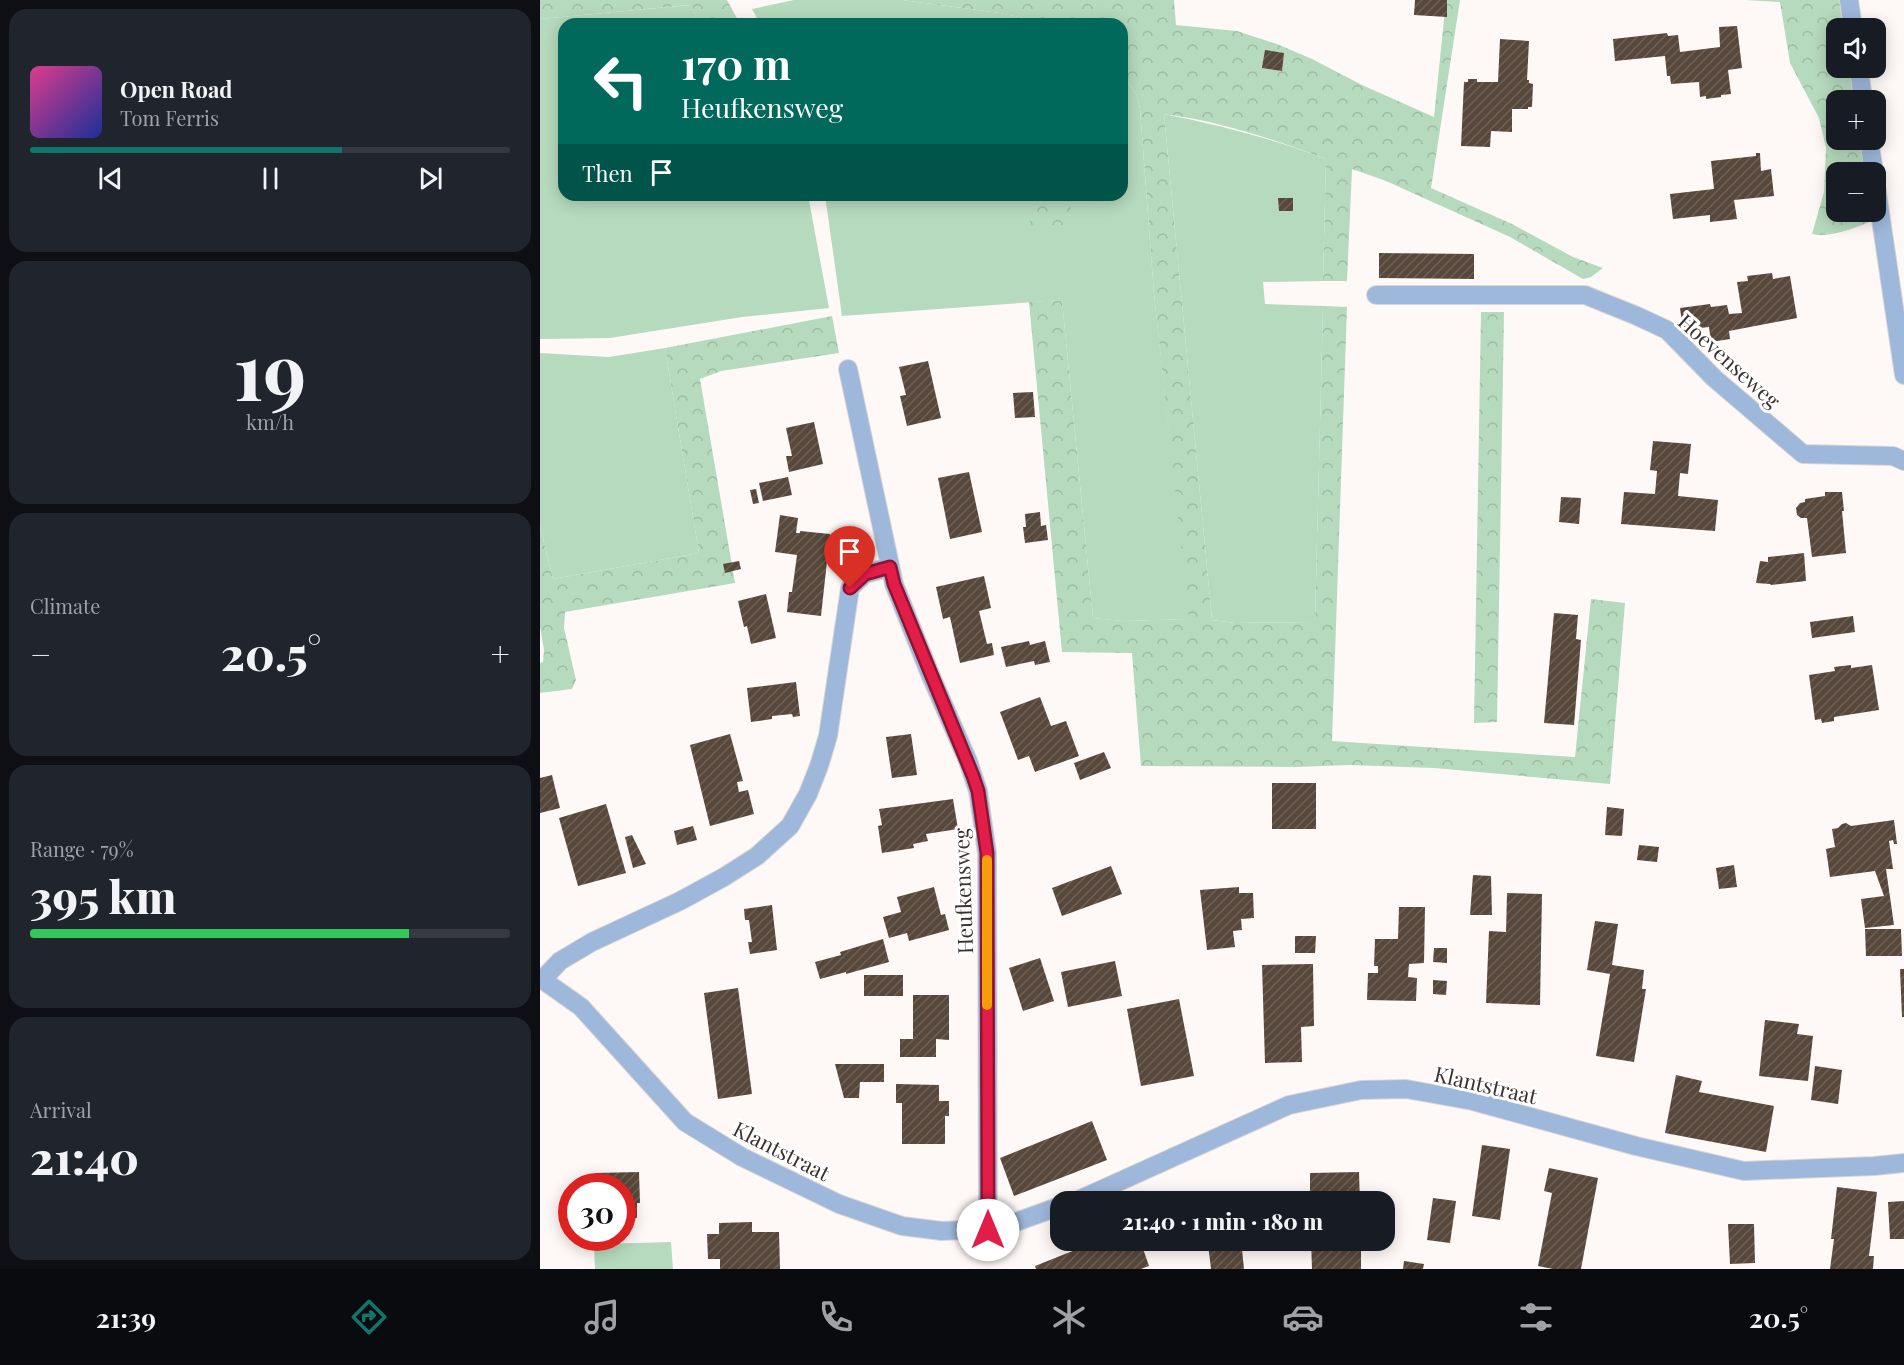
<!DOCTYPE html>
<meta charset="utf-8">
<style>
body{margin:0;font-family:"Playfair Display",serif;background:#20242c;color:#f1f3f6;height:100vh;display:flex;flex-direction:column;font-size:22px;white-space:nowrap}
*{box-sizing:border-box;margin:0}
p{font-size:20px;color:#9ea1a6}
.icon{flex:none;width:33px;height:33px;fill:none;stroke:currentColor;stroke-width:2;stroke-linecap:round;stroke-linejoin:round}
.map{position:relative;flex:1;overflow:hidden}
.panel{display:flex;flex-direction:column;gap:9px;padding:9px;background:#0d0f14;width:540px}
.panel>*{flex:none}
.top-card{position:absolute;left:18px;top:18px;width:570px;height:183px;border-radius:18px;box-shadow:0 3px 15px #0003;background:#00695c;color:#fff;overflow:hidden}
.fabs{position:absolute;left:1286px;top:18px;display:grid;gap:12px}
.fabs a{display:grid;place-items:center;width:60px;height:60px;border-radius:12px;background:#171b24;box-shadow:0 3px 15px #0003;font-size:30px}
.speed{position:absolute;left:18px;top:1173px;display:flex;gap:12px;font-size:30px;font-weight:700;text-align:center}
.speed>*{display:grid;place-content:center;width:78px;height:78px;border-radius:50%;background:#171b24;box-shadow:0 3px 15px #0003;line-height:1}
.speed .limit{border:9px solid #d22;background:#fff;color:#111}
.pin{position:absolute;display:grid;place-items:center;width:51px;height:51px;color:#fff;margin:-62px -26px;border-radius:50% 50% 50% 0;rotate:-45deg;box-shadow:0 0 6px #0007}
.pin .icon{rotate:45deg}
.me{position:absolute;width:66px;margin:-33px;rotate:0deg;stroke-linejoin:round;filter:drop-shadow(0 0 4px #0008)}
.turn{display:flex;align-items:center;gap:21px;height:126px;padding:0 24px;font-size:27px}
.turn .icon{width:78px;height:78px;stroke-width:2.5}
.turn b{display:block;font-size:42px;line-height:51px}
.then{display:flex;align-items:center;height:57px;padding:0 24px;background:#0003;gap:12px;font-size:22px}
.big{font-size:45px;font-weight:800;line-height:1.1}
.panel .tile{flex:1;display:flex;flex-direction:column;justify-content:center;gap:9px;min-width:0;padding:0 21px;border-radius:18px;background:#20242c}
.panel .dial{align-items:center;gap:0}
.dial b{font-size:78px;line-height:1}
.song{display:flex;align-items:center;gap:18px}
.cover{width:72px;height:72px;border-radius:9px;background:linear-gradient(135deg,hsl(330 70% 55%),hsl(230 70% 35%))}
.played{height:6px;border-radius:3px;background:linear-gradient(90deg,#0f766e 65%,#363941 65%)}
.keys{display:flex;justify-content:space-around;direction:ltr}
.heat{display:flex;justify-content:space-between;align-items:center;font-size:33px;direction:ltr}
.charge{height:9px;border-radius:4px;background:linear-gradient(90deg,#34c759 79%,#363941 0)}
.trip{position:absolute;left:510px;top:1191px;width:345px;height:60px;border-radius:18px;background:#171b24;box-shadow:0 3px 15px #0003;font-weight:800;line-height:60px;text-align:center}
.dock{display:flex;height:96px;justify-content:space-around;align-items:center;background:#090b0e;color:#9ea1a6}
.dock .icon{width:42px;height:42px}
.dock .on{color:#0f766e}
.dock b{font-size:27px;color:#f1f3f6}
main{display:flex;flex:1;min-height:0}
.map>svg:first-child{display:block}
</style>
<main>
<section class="panel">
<div class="tile">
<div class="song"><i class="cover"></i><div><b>Open Road</b><p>Tom Ferris</p></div></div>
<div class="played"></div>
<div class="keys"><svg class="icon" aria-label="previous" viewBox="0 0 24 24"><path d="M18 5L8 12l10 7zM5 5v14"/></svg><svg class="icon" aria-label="pause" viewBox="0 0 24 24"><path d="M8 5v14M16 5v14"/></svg><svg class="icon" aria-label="next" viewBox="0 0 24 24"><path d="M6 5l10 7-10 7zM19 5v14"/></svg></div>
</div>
<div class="tile dial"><b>19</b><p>km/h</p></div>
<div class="tile"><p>Climate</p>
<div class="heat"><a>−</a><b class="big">20.5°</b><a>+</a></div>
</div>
<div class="tile"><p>Range · 79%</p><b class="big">395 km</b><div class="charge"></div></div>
<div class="tile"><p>Arrival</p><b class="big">21:40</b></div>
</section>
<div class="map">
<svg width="1364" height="1269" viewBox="0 0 1364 1269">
<defs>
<pattern id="forest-crowns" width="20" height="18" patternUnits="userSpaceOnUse" patternTransform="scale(1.5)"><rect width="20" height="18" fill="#b6dabd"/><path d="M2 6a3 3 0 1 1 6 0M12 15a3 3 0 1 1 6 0" fill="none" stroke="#9dbca3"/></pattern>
<pattern id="building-hatch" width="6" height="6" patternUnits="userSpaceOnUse" patternTransform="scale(1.5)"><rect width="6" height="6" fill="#58483b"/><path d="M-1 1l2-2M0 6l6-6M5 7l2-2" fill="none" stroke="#6e6056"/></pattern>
</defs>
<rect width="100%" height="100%" fill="#fef9f7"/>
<g fill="#b6dabd">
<path d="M254,0h108l98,13 52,11h-73l-22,-4 1,4h-198l-8,-15z"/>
<path d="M150,5l3,3 5,16h-134v171h244l21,113 -87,9 -132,21 -70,1v-320z"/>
<path d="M582,75l15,20 3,14 14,185 36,325 -68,2 -29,-3 -31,-318 -220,16 -17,-121h204v23l41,-2v-21h52z"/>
<path d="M624,114c56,11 109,25 162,45l-3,122 -60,1 2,22 58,2 -8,316 -80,1 -23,-3z"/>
<path d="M125,348l34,205 -146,26 -13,-53v-173l69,4z"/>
<path d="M131,1242l2,27h-78l-1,-22 5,-3z"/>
</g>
<g fill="url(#forest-crowns)">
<path d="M0,0h187l13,24h-42l-5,-16 -4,-3 -149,14z"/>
<path d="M362,0h272l2,25 61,6 40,13 35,15 50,26 72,32 12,-117h14l-29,188 81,36 61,33 30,11 -12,9 -8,2 -73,-42 -124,-56 -34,-12 -5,112h-24l3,-122c-52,-20 -107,-38 -162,-45l48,506 23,3 80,-1 8,-316 24,1 -15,434 243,16 16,-158 34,4 -15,181 -176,-16 -84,-3 -54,2 -155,-1 -9,-113 -70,-1 -33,-350 33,-2 31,318 29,3 67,-2 -35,-325 -14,-185 -3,-14 -15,-20v-51h-70l-52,-11z"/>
<path d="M1205,0h97l4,28h-10v40h15l5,32h-20v40h25l5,32h-30v40h35l1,9c-18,7 -40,17 -60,13l12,-42 2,-44 -7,-30 -29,-55 -10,-61z"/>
<path d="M489,195h41c0,6 1,13 0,19 -3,19 -22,23 -37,16l-4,-12z"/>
<path d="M941,312h23l-7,410 -23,1z"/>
<path d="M292,316l7,37 -118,18 -21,8 35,204 -170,29 -1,16 12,52 -4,9 -32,4v-30l3,-1 1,-12 -4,-23v-101l13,53 146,-26 -34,-205z"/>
</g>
<g fill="url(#building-hatch)">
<path d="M875,0h32v17l-33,-2z"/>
<path d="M1197,26l5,42 -14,2 3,24 -10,1v2l-15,2v-3l-6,1 -1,-15 -28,2 -1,-8h-3l-2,-20 -50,5 -2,-22 54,-6 1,3 10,-1 2,17 40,-5 -1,-20z"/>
<path d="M960,39l29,2 -2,39h2v3l4,1 -1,23h-4v2h-16v23l-21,-1 -1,16 -29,-1 3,-64h4v-3h9v3h21z"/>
<path d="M725,50l19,3 -2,18 -20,-3z"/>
<path d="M1216,153h4l1,18 10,-2 3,27 -40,4 3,19 -27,3v-7l-37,4 -3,-25 44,-5 -3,-28 45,-5z"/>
<path d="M738,198h15v13h-14z"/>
<path d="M839,253l95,1v25l-95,-1z"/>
<path d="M1232,273l1,6 17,-3 7,42 -68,13 1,8 -19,3 -2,-15 -26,3 -3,-22 30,-4 1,3 16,-2 2,9 13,-1 -5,-31 11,-1 -1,-5z"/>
<path d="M388,361l13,57 -34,8 -7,-30 6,-1 -7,-28z"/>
<path d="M493,392l2,25 -20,1 -2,-25z"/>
<path d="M274,422l9,42 -34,8 -3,-16h6l-6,-28z"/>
<path d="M1113,441l38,3 -3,30 -8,-1 -2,23 40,4 -3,31 -94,-7 3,-32 31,2 2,-23 -7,-1z"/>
<path d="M429,472l13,60 -32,7 -12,-61z"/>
<path d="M248,477l4,18 -29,6 -4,-18z"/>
<path d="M216,489l3,14 -6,1 -3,-14z"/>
<path d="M1285,492h17l2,19h-2l4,42 -34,4 -5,-39h-6l-4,-3 -1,-7 4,-5 5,-1v-3l20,-3z"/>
<path d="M1021,497l20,1 -2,26 -20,-2z"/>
<path d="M500,512l1,14 5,-1 2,15 -23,3 -2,-16h3l-1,-13z"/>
<path d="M240,515l18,3 -2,15h4v-2l30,3 -9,82 -34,-4 2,-20h3l5,-37 -22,-3z"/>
<path d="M1264,553l2,28 -35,4 -1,-1 -14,-1 4,-22 8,1v-5z"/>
<path d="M199,561l2,8 -16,4 -2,-9z"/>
<path d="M444,576l7,32 -12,3 8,33 5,-1 2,12 -34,8 -10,-46 -7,2 -7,-32z"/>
<path d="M226,594l10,44 -25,6 -4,-18 -3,1 -6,-26z"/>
<path d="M1014,613l24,2 -2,24 5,1 -7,85 -30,-2z"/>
<path d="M1313,616l2,16 -43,6 -2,-16z"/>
<path d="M489,641l1,4 15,-4 5,21 -15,3 -1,-4 -28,6 -5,-20z"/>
<path d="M1311,665v3l21,-3 7,45 -45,7v4l-12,2 -1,-4 -6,1 -6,-45 26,-4 -1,-4z"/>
<path d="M256,682l4,34 -7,1 -1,-3 -20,2v3l-21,3 -4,-34z"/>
<path d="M500,697l11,29 15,-5 13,35 -44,16 -6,-16 -11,4 -18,-48z"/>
<path d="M190,734l13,47 -6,1 2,10 9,-2 6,24 -44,12 -20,-81z"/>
<path d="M371,734l6,41 -25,3 -6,-41z"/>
<path d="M564,752l7,16 -31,12 -6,-17z"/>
<path d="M12,775l8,33 -20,5v-35z"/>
<rect x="732" y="783" width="44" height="46"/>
<path d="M413,799l5,30 -32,5 2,7 -15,3 1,4 -32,5 -4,-27 4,-1 -3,-16z"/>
<path d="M66,804l20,69 -48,13 -19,-68z"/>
<path d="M1067,807l17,2 -2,27 -17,-1z"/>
<path d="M1354,820l3,24h-3l-1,-4 -4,1 4,28h-7l8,56 -29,3 -4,-29 23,-3 -9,-25 -45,6 -4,-28 9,-2 -3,-18 6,-1 4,-4 4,-1 5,3z"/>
<path d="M153,826l4,14 -20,5 -3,-14z"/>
<path d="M92,835l14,29 -13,4 -8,-31z"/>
<path d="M1099,845l20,2 -2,15 -20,-2z"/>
<path d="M1194,865l3,22 -18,2 -3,-21z"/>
<path d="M571,866l11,28 -60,22 -10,-28z"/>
<path d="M933,875l18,1 1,39h-22z"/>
<path d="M394,887l7,28 4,-1 4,16 -40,11 -2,-8 -18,5 -6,-21 18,-5 -4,-15z"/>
<path d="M699,887v6h14l1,25 -13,1 1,11 -9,1 2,16 -28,3 -7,-60z"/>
<path d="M967,893l35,1 -2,111 -54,-2 3,-72 17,1z"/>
<path d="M232,905l5,45 -27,4 -2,-12h4l-3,-22h-4l-1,-11z"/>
<path d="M859,907h26l-1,56 -15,1 -1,13 9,1 -1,23 -49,-1 1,-27h10v-7h-4l1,-27h23z"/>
<path d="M1055,921l23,3 -6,41 32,5 -2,19h4l-12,73 -38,-6 14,-82 -23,-4z"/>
<path d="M1325,929h36l1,27h-36z"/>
<path d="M755,936h21l-1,17h-20z"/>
<path d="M343,939l6,23 -43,12v-2l-26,7 -5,-17 26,-7 -1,-3z"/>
<path d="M894,948h13v15l-14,-1z"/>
<path d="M500,958l14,43 -31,10 -14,-43z"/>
<path d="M575,961l7,35 -54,11 -7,-35z"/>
<path d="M773,964l1,62 -13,1 1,35 -37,1 -3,-98z"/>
<path d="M1360,969h4v48h-2z"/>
<rect x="324" y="975" width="39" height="21"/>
<path d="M893,980l14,1 -1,14 -13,-1z"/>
<path d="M198,988l14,106 -34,5 -14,-106z"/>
<path d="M373,995h36v45l-13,-1v18h-36v-18h13z"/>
<path d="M639,999l15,77 -53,10 -14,-77z"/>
<path d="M1225,1020l34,4 -2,10 16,2 -5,45 -49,-5z"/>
<path d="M295,1064h49v18h-24l-1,16h-15z"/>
<path d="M1275,1066l27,4 -4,34 -27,-4z"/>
<path d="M1136,1075l26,6 -3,11 75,14 -8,46 -101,-19z"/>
<path d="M356,1084l43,1v16h10v15h-4v28h-43v-41h-6z"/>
<path d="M552,1121l15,39 -93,36 -14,-38z"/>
<path d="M942,1145l28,4 -10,71 -28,-4z"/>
<path d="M1009,1168l49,10 -17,91h-28l-15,-3 14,-73 -8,-2z"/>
<path d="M99,1172l1,31h-3v15l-15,1v-33h-26l-1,-13z"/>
<path d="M819,1172l1,30h-50v-29z"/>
<path d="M1297,1187l40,5 -8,64h5l-1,13h-43l4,-30h-3z"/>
<path d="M893,1198l23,3 -6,42 -23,-3z"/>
<path d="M1364,1201v38h-14l-2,-37z"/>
<path d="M212,1222v10h27l1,37h-60v-10h-12l-1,-25h12v-11z"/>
<path d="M1188,1224h26l1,39 -25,1z"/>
<path d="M560,1240h40l9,26 -8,3h-105l-1,-3z"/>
<path d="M631,1240h25l1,6 -25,3z"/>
<path d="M701,1240l3,29h-33l-3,-25z"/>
<path d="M771,1240h50v29h-49z"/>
<path d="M864,1261l20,3 -1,5h-20z"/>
</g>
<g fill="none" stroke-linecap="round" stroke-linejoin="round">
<g stroke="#dbd5d3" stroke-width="20">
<g id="minor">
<path d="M1309,0l4,28"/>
<path d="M1319,68l4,32"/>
<path d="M1329,140l5,32"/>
<path d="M1335,179l29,196"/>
<path d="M836,295h209l52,21 30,14 47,48 89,76 90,2 11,5"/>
<path d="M308,369l46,215 36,90 38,87 10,30 9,62 1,376"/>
<path d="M0,978l41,29 104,115 57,35 97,47 63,22 40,5 46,-2 28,-7 44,-16"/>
<path d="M3,979l17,-18 32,-19 88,-41 44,-24 33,-21 33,-30 18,-32 11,-28 9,-30 22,-148 15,-14 25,-7"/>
<path d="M534,1202l215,-97 72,-15 45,-1 67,12 163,45 108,25 130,-5 30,-3"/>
</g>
</g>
<use href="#minor" stroke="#9eb8db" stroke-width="18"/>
</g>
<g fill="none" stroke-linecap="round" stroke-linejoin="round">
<g stroke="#92132f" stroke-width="15">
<path id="route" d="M310,588l15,-14 25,-7 4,17 79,192 5,15 9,62 1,377"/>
</g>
<use href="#route" stroke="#e11d48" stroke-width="10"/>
<path stroke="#f59e0b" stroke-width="10" d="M447,860v145"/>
</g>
<g text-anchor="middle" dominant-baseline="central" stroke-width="6" stroke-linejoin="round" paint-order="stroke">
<g font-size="21" fill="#3a312d" stroke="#fff">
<text transform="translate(1190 360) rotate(42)">Hoevenseweg</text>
<text transform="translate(422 891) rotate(-92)">Heufkensweg</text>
<text transform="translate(946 1084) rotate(13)">Klantstraat</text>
<text transform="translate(242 1150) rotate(27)">Klantstraat</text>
</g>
</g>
</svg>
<div class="fabs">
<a><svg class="icon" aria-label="sound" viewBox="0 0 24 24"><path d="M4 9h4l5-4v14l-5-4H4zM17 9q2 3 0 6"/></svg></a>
<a>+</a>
<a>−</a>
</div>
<div class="speed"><div class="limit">30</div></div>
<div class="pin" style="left:310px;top:588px;background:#d93025"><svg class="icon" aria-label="arrive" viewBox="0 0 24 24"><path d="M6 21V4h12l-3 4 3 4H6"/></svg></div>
<svg class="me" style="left:448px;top:1230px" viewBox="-20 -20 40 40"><circle r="19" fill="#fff"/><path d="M0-13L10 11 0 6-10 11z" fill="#e11d48"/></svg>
<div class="trip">21:40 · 1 min · 180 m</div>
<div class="top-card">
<div class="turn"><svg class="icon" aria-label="left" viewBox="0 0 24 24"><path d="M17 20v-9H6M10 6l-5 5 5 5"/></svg><div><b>170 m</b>Heufkensweg</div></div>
<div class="then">Then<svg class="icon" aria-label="arrive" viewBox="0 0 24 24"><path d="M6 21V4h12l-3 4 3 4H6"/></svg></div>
</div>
</div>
</main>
<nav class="dock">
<b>21:39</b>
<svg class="icon on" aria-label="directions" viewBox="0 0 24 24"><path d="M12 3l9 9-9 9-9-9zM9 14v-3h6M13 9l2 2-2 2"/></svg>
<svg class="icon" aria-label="music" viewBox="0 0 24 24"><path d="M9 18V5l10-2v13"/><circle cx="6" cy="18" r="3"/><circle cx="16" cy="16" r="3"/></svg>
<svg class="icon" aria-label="phone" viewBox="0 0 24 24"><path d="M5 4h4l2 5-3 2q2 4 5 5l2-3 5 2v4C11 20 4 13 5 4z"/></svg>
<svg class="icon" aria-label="climate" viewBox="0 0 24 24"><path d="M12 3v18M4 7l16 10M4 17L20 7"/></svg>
<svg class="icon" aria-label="car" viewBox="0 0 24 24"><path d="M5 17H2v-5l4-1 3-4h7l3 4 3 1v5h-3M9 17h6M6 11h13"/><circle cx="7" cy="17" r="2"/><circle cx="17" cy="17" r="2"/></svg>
<svg class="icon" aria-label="filters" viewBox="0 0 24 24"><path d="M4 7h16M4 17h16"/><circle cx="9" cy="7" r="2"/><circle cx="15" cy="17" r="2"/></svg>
<b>20.5°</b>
</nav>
